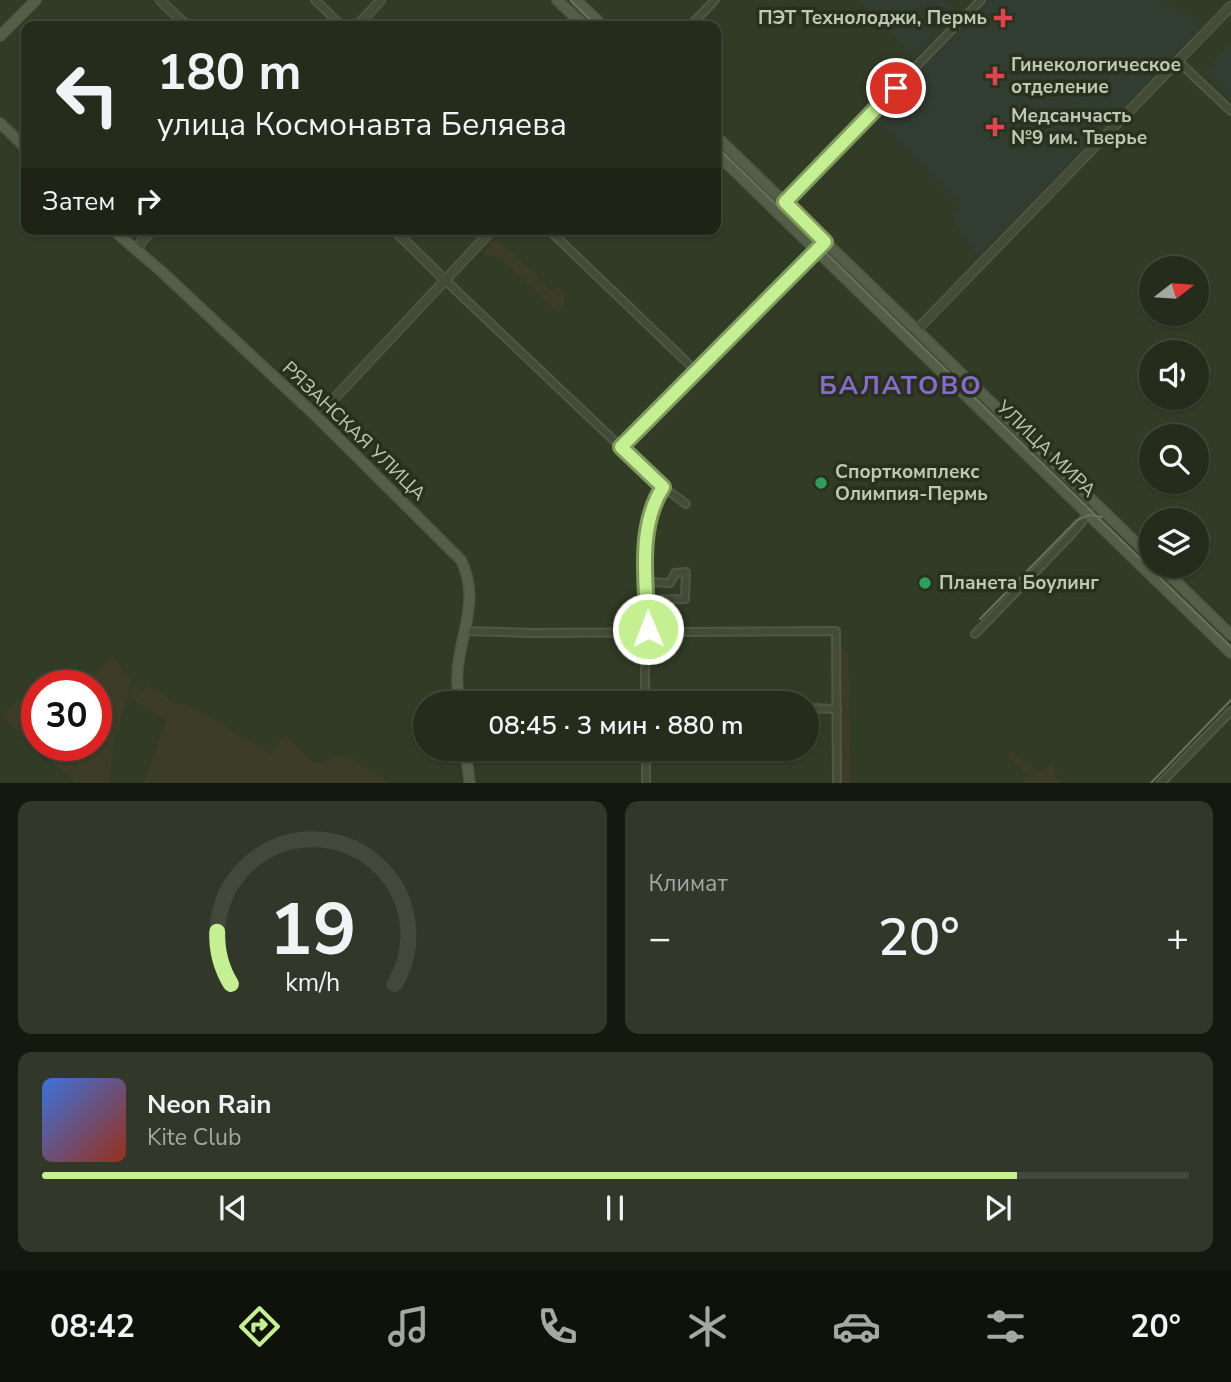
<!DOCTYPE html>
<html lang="ru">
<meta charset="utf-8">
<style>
body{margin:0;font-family:"Nunito Sans",sans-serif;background:#323829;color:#f1f3f6;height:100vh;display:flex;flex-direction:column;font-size:26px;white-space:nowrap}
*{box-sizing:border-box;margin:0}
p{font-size:23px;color:#a4a7a3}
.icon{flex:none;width:38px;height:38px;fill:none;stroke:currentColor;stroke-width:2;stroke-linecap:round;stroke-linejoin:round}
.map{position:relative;height:783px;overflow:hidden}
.side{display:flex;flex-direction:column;gap:18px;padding:18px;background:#15180f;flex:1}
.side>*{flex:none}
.hud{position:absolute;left:21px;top:21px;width:700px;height:214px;border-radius:14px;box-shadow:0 2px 5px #0004,0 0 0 2px #42483b;background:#262c1c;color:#f1f3f6;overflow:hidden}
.needle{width:46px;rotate:73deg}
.buttons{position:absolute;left:1139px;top:256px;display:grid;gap:14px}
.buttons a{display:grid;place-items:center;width:70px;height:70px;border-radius:50%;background:#262c1c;box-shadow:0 2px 5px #0004,0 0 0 2px #42483b;font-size:35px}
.speed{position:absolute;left:21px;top:670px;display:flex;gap:14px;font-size:35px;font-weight:700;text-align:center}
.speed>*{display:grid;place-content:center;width:91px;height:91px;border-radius:50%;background:#262c1c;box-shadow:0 2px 5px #0004,0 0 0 2px #42483b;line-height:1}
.speed .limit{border:10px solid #d22;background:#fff;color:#111}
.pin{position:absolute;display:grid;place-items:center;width:60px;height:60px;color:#fff;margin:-30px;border:4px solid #fff;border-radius:50%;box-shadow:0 2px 7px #0007}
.me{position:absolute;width:77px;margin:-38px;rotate:359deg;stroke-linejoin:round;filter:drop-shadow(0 0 5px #0008)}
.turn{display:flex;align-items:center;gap:24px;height:147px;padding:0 21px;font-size:32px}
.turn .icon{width:91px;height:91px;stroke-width:2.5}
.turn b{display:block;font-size:49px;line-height:60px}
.then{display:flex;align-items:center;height:66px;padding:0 21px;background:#0003;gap:14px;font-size:26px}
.big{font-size:52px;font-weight:600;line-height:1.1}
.side .widget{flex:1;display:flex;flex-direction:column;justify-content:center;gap:10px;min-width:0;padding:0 24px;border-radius:14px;background:#323829}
.side .dial{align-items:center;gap:0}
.dial svg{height:182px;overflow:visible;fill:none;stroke:#42483b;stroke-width:7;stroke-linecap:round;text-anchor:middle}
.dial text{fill:#f1f3f6;stroke:none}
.song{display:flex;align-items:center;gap:21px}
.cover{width:84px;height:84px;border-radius:10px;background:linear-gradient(135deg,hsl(220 70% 55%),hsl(10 70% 35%))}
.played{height:7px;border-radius:4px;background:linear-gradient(90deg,#c4f091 85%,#42483b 85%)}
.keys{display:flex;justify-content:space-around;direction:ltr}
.heat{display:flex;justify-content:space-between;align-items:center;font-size:38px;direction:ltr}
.side .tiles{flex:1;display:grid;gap:18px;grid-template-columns:1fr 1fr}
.widget:last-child{grid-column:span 2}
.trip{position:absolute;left:413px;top:691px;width:406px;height:70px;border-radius:35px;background:#262c1c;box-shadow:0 2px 5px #0004,0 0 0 2px #42483b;font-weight:600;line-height:70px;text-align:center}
.dock{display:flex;height:112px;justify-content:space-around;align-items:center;background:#0f120b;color:#a4a7a3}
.dock .icon{width:49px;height:49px}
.dock .selected{color:#c4f091}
.dock b{font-size:32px;color:#f1f3f6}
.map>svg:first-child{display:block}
</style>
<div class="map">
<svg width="1231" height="784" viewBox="0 0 1231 784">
<rect width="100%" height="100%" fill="#323b26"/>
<g fill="#313d31">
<path d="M858,0h88l8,9 -39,48z"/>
<path d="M989,0h168l48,23 -227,234 -26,-39 9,-14 -86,-87z"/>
<path d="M1231,42v57l-27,-26z"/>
</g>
<g fill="#3d3c27">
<path d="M496,239l40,35 13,16 9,-1 2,-3 4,10v13l-6,3 -58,-54 -10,-3 -5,2 -2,-4z"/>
<path d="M843,649l5,4 3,130h-10l-1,-133z"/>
<path d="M112,656l20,26 -18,59 -5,42h-33l-74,-67 16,-15 7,7 12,-4v42h59v-60h-13z"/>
<path d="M134,685l8,6 6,-6 31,20 8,-1 85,50 11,-17h5l26,27 33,-9 42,28h-245l22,-63 -37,-22z"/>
<path d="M1012,752l28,21 11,-8 7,6 -4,4 8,8h-41l8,-7 -22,-21z"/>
</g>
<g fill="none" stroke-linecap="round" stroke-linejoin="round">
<g stroke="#505845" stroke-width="10">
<g id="minor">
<path d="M315,0l27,26"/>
<path d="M690,26l25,-26"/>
<path d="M1179,62l52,49"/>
<path d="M784,202l197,-202"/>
<path d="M548,229l149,143"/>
<path d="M445,280l218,207 23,17"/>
<path d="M620,447l205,-206"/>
<path d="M647,582l23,1 5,-10 11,-1 -1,27 -38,1"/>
<path d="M465,631l68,2 303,-2 1,153"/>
<path d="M645,632v72"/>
<path d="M648,632c-1,-48 -12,-104 15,-145"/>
<path d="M975,634l94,-97 13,-15 10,-22"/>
<path d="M807,708l30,1"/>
<path d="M646,749v35"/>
<path d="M1160,784l71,-73"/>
</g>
</g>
<g stroke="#505845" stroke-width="11">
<g id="tertiary">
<path d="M160,0l27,26"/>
<path d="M357,26l24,-26"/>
<path d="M393,229l52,51"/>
<path d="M138,251l3,-9 12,-13"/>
<path d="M908,339l323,-333"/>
<path d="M317,417l176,-188"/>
</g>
</g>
<g stroke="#505845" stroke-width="12">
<g id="secondary">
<path d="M557,0l28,26"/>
<path d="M576,0l27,26"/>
<path d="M0,36l36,-36"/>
<path d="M0,123l26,25"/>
<path d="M716,136l436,422"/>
<path d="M716,153l515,500"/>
<path d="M112,229l49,42 156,146 144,143c17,35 4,63 -2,99 -3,15 -2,30 0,45"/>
<path d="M1159,565l72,70"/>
<path d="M465,749l5,35"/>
</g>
</g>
<use href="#minor" stroke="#444c39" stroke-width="6"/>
<use href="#tertiary" stroke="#444c39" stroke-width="8"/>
<use href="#secondary" stroke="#545e48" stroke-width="9"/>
<g stroke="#68725c" stroke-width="2">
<path d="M570,0l27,26"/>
<path d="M716,146l515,501"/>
<path d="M980,619l97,-99 12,-5 13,2"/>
<path d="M1150,784l81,-84"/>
</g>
</g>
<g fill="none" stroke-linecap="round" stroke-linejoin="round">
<g stroke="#7f9c5e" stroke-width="18">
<path id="route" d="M648,629c-2,-47 -11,-102 15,-142l-42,-40 201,-202 3,-3 -40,-40 111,-114"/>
</g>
<use href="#route" stroke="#c4f091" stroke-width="12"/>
</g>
<g fill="#e0444e" stroke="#29311e" stroke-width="2.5">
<path d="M999.5 7.5h7v7h7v7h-7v7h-7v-7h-7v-7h7z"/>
<path d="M991.5 65.5h7v7h7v7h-7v7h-7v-7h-7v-7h7z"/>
<path d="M991.5 116.5h7v7h7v7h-7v7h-7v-7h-7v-7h7z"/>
</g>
<g fill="#2e9e5b" stroke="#29311e" stroke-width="2.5">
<circle cx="821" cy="483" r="7"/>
<circle cx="925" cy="583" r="7"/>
</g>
<g text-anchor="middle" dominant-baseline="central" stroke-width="7" stroke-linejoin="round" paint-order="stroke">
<g font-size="19" font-weight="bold" fill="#bfc7b5" stroke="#29311e" text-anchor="start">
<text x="987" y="18" text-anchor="end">ПЭТ Технолоджи, Пермь</text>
<text x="1011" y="65">Гинекологическое<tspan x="1011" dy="22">отделение</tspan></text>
<text x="1011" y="116">Медсанчасть<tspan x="1011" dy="22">№9 им. Тверье</tspan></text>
<text x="835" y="472">Спорткомплекс<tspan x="835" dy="22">Олимпия-Пермь</tspan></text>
<text x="939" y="583">Планета Боулинг</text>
</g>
<g font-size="19" fill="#bfc7b5" stroke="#29311e">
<text transform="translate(354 431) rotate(44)">РЯЗАНСКАЯ УЛИЦА</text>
<text transform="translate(1046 449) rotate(44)">УЛИЦА МИРА</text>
</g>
<g font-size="26" font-weight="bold" letter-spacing="2" fill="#866bcc" stroke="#29311e">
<text x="901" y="385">БАЛАТОВО</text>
</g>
</g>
</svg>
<div class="buttons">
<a><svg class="needle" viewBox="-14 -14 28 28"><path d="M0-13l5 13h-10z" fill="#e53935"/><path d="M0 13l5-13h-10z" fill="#a4a7a3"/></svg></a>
<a><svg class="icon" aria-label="sound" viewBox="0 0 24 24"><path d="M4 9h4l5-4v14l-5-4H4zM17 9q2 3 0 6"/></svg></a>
<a><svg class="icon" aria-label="search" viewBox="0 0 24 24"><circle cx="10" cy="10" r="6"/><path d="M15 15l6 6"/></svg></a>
<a><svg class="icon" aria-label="layers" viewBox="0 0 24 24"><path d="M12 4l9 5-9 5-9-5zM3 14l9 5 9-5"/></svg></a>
</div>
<div class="speed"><div class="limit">30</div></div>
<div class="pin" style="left:896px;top:88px;background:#d93025"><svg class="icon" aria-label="arrive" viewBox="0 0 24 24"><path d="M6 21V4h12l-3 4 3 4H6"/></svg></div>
<svg class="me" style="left:648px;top:629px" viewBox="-20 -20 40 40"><circle r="17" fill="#c4f091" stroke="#fff" stroke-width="3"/><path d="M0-11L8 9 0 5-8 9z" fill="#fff"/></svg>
<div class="trip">08:45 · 3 мин · 880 m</div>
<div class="hud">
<div class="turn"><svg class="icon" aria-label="left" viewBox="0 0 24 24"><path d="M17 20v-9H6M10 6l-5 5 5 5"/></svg><div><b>180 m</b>улица Космонавта Беляева</div></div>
<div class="then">Затем<svg class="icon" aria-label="right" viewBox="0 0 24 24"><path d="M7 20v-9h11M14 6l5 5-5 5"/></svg></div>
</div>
</div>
<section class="side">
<div class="tiles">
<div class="widget dial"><svg viewBox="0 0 100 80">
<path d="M14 69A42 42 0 1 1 86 69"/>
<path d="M14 69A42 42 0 0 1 8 46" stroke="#c4f091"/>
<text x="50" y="56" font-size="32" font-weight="700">19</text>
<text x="50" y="72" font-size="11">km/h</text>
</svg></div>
<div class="widget"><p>Климат</p>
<div class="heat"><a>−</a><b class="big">20°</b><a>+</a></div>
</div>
<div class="widget">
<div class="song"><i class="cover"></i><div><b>Neon Rain</b><p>Kite Club</p></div></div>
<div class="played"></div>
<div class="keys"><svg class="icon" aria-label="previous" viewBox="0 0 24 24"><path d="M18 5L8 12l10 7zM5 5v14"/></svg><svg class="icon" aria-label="pause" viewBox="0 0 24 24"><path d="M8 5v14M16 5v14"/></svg><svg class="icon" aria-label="next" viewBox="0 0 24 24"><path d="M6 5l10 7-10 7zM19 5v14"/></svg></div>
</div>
</div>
</section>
<nav class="dock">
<b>08:42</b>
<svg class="icon selected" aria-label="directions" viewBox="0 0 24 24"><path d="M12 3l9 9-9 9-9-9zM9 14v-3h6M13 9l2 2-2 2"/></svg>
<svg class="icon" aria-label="music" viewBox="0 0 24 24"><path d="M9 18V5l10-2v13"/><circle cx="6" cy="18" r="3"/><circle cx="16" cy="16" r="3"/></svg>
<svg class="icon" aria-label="phone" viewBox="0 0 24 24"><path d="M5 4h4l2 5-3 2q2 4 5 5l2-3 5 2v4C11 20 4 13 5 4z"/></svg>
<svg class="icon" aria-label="climate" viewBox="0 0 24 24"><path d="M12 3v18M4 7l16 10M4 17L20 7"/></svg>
<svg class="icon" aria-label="car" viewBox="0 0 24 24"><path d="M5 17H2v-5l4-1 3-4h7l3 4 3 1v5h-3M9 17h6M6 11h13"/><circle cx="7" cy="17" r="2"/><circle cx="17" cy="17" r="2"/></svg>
<svg class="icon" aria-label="filters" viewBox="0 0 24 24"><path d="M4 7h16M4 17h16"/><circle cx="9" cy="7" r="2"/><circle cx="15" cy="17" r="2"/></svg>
<b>20°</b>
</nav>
